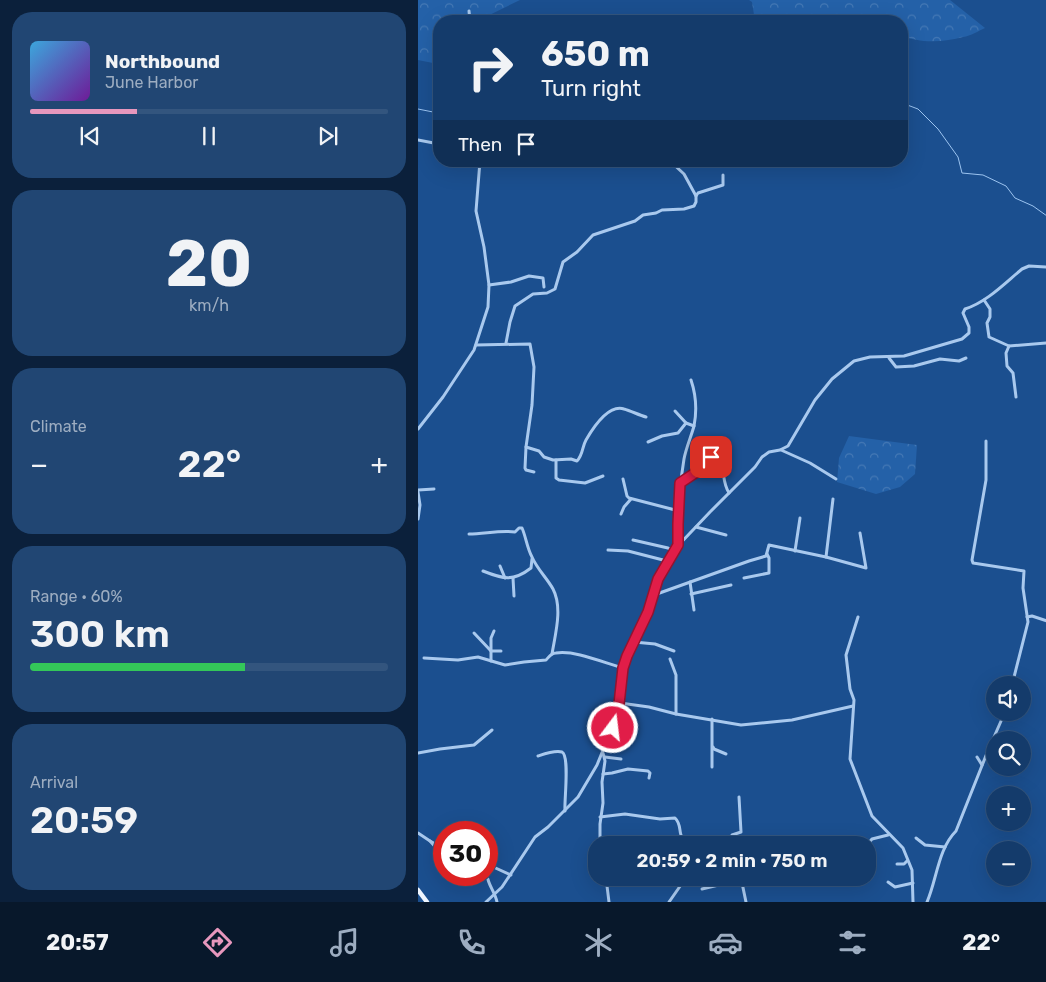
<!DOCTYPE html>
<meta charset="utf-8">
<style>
body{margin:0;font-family:Rubik,sans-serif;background:#214673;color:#f1f3f6;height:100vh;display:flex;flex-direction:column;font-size:19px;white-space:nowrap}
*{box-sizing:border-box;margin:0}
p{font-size:16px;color:#9dadc1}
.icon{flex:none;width:28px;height:28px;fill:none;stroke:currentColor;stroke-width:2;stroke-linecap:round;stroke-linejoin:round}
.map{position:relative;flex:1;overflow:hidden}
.drawer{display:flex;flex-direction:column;gap:12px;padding:12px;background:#0b203b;width:418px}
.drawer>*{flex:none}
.hud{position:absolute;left:15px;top:15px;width:475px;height:152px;border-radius:20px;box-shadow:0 5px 20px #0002,0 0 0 1px #33557e;background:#143b6b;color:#f1f3f6;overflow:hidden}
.controls{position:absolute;left:568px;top:676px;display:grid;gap:10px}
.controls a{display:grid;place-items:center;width:45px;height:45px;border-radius:50%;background:#143b6b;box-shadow:0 5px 20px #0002,0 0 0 1px #33557e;font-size:25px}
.speed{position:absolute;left:15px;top:821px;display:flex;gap:10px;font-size:25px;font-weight:700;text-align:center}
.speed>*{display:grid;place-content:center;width:65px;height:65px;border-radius:50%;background:#143b6b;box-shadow:0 5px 20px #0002,0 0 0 1px #33557e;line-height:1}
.speed .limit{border:8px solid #d22;background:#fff;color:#111}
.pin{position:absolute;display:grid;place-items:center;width:42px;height:42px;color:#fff;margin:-21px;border-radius:10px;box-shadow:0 2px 8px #0006}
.me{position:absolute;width:55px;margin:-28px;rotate:15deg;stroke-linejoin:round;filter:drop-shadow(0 0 4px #0008)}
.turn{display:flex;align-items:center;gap:18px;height:105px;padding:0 25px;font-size:22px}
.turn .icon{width:65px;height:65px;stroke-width:2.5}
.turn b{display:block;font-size:35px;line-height:42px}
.then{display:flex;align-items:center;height:48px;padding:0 25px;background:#0003;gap:10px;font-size:19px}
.big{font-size:38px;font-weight:600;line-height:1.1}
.drawer .tile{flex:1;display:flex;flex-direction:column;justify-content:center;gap:8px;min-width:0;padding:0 18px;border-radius:20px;background:#214673}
.drawer .dial{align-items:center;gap:0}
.dial b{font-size:65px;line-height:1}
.song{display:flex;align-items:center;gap:15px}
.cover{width:60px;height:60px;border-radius:8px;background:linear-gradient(135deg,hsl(200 70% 55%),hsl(280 70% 35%))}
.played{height:5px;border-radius:2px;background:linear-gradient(90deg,#e797bd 30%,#33557e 30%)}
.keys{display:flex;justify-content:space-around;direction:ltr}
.heat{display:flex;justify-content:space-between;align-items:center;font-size:28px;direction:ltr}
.charge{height:8px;border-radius:4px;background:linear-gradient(90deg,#34c759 60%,#33557e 0)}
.trip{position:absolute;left:170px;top:836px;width:288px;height:50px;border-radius:20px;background:#143b6b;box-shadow:0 5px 20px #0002,0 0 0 1px #33557e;font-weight:600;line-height:50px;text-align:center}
.tab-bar{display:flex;height:80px;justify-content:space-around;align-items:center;background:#08182b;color:#9dadc1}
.tab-bar .icon{width:35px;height:35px}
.tab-bar .active{color:#e797bd}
.tab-bar b{font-size:22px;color:#f1f3f6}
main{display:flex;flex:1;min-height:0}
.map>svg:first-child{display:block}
</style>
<main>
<section class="drawer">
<div class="tile">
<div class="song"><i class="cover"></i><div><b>Northbound</b><p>June Harbor</p></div></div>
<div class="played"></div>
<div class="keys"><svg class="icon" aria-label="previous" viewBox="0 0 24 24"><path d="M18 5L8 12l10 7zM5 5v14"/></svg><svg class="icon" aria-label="pause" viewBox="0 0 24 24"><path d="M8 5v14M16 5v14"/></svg><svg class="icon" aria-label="next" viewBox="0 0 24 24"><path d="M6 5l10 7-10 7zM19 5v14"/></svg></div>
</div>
<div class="tile dial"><b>20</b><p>km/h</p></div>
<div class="tile"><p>Climate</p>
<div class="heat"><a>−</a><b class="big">22°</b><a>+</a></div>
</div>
<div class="tile"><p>Range · 60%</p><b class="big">300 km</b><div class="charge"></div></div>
<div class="tile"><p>Arrival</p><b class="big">20:59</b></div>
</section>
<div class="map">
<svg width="629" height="902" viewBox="0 0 629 902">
<defs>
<pattern id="forest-crowns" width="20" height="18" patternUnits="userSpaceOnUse" patternTransform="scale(1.25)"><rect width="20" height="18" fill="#2461a8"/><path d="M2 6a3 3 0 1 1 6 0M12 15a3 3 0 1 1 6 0" fill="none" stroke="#4579b5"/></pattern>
</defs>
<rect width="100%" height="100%" fill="#1b4f8f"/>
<g fill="url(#forest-crowns)">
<path d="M0,0h102l-43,21h-38v39l-6,3 -15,-3z"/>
<path d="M331,0h201l35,28c-7,3 -14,8 -22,9 -18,5 -44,7 -61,-2v-14h-27l-4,-2 -5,2h-111l-3,-19z"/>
<path d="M431,436l68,9 -2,29 -15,13 -24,7 -39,-12 2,-24z"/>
</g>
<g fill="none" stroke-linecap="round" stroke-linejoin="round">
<g stroke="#9cc4f0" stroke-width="1">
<path d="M227,21l10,-4 12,4"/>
<path d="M484,103l16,6 20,20 20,28 4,16 21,2 23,11 9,12 18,8 14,10"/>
<path d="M0,109l15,3 6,-2"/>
</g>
<g stroke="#a9c9ee" stroke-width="3">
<path d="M51,11l1,10"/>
<path d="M0,140l21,4"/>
<path d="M252,161l14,13 12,22"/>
<path d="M71,285l22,-3 18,-6 14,2 1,9"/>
<path d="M566,300l6,9v8l-3,6 2,14 20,9 38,-3"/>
<path d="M88,343l4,-21 5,-16 18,-12 14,-1 8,-4 8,-27 14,-10 16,-17 42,-14 8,-6 13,-2 6,-3 22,-1 10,-3 2,-4v-6l2,-3 25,-8v-10"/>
<path d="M58,345l54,-1 4,23 -2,38 -6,42 13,4 5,6 9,3 18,-1 6,2c6,-6 5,-14 9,-21 7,-12 22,-36 38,-31 7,2 15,6 22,8"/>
<path d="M591,346l-3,7 1,13 6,7 3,24"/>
<path d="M471,358l7,9 18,-1 26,-7 19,2 7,-3"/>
<path d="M257,411l11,12"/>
<path d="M0,429l25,-32 31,-47 14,-43 1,-22 -5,-38 -8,-36 4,-50"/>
<path d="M568,441v39l-14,80 1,3 51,8 -1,17 5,34 -16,63"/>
<path d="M230,442l14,-6 16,-3 8,-10 8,3"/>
<path d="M108,447l-1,21 1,2 8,2"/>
<path d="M363,450l29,13 26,16"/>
<path d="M138,460v18l3,2 26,3 18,-7"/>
<path d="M205,479l4,17 2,2 50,13"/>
<path d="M262,483l18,-12 13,-14 6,1 3,2c5,12 2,22 9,33"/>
<path d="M0,490l16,-1"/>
<path d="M0,492l2,13 -2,14"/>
<path d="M203,514l3,-7 7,-8"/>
<path d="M278,527l30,8"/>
<path d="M51,534c15,0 31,-4 46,-2l4,-4h3c4,9 5,20 10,29 5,12 15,21 21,32 10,19 2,46 -1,65"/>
<path d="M215,540l35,8 5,3"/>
<path d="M260,544c-1,-28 1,-57 6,-85 2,-11 7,-22 10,-33 3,-15 2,-31 -3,-46"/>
<path d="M190,550l20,1 39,10"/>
<path d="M377,551l5,-33"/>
<path d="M408,557l7,-58"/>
<path d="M82,566l5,12"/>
<path d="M65,571c20,8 30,11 48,-3l1,-9"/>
<path d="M95,578l1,18"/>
<path d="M326,578l25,-5v-15l-2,-4"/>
<path d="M272,582l4,28"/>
<path d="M273,594l40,-9"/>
<path d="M236,595l95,-34 17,-5 3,-11 57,12 40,11 -6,-35"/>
<path d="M440,617l-12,38 4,34 4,11 -4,59 22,57 31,32 9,22 1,32"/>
<path d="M609,617l5,-1 15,5"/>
<path d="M56,633l17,18h10"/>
<path d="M216,642l21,2 19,7"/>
<path d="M6,658l34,2 20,-3 27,8 19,-3 22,-2c3,-3 5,-7 10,-7 20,-3 48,10 67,15"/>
<path d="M252,659l6,16v39"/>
<path d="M73,661v-23l3,-7"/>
<path d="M202,703l29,4 27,7 65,11 51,-5 61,-14"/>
<path d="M294,719v48"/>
<path d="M295,747l1,2 12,5"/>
<path d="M0,753l22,-4 34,-4 18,-15"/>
<path d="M120,756c6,-2 17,-6 24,-4 8,4 2,49 3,59"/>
<path d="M187,757l16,2"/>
<path d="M559,757l5,8"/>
<path d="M185,774l9,-1 16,-4 20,2 2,2 -1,5"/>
<path d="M182,817l25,-3 35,5 15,-1c10,9 -2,23 19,24"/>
<path d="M0,833l12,8"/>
<path d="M498,838l9,7 20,2"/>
<path d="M12,841l9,5 3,4 -3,1z"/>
<path d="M182,845v-21l3,-21 -1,-21 3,-21 -2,-8"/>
<path d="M316,845l-2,-10 9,-3 -2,-35"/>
<path d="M449,845l5,-6 16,-4"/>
<path d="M479,864h7l3,-3"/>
<path d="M69,870l2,-5 22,10"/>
<path d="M69,875c1,10 8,17 10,27"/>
<path d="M188,878l3,24"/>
<path d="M323,878l5,24"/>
<path d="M470,882l7,5 18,-4"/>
<path d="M284,889l25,-6 14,-5"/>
<path d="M68,902l16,-15 33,-50 13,-10 30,-30 19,-32 21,-52 5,-45 4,-12 21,-44 10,-33 15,-28 37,-39 45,-45 7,-10 7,-5 11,-2 8,-4 27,-46 17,-21 22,-18 16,-4 34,-1 58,-17 7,-6v-6l-6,-14 2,-4c22,-7 40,-26 57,-40l7,-3 18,1"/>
<path d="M251,902l14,-20"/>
<path d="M509,902c10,-23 11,-53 29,-71l31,-78 18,-41"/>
</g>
<path stroke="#f0f6ff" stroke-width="4.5" d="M0,890l9,12"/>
</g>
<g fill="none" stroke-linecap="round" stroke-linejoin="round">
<g stroke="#92132f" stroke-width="12">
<path id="route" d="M195,728l5,-15 5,-45 4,-12 21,-44 10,-33 20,-34v-21l2,-41 18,-12 13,-14"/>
</g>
<use href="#route" stroke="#e11d48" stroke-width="9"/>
</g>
</svg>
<div class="controls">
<a><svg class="icon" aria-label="sound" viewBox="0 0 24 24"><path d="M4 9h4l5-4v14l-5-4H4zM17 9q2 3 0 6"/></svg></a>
<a><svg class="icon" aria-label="search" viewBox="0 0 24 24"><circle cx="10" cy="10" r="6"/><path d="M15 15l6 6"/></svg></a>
<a>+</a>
<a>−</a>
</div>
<div class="speed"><div class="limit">30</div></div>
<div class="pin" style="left:293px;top:457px;background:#d93025"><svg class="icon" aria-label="arrive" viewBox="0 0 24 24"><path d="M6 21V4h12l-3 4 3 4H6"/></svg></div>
<svg class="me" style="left:195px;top:728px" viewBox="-20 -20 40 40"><circle r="17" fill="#e11d48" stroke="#fff" stroke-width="3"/><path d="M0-11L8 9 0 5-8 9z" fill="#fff"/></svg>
<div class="trip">20:59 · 2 min · 750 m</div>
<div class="hud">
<div class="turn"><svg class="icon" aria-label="right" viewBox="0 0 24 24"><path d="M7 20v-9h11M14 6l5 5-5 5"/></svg><div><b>650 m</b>Turn right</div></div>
<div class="then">Then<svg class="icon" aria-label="arrive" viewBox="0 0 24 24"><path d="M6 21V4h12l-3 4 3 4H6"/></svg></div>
</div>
</div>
</main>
<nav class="tab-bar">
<b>20:57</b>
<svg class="icon active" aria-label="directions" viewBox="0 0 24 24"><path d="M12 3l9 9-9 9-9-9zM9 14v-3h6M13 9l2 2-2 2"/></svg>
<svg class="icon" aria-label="music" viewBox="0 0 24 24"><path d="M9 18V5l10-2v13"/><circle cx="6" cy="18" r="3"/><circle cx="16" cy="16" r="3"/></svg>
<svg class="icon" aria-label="phone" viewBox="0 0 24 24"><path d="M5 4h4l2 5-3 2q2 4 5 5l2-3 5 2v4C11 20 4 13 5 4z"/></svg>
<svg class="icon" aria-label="climate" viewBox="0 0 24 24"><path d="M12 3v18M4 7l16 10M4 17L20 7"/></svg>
<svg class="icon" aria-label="car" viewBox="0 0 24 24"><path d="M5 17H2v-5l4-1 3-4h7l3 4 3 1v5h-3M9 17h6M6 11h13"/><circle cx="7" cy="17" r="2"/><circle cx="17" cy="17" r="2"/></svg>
<svg class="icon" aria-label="filters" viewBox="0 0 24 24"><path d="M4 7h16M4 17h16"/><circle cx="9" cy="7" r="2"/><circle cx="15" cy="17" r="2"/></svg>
<b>22°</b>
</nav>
